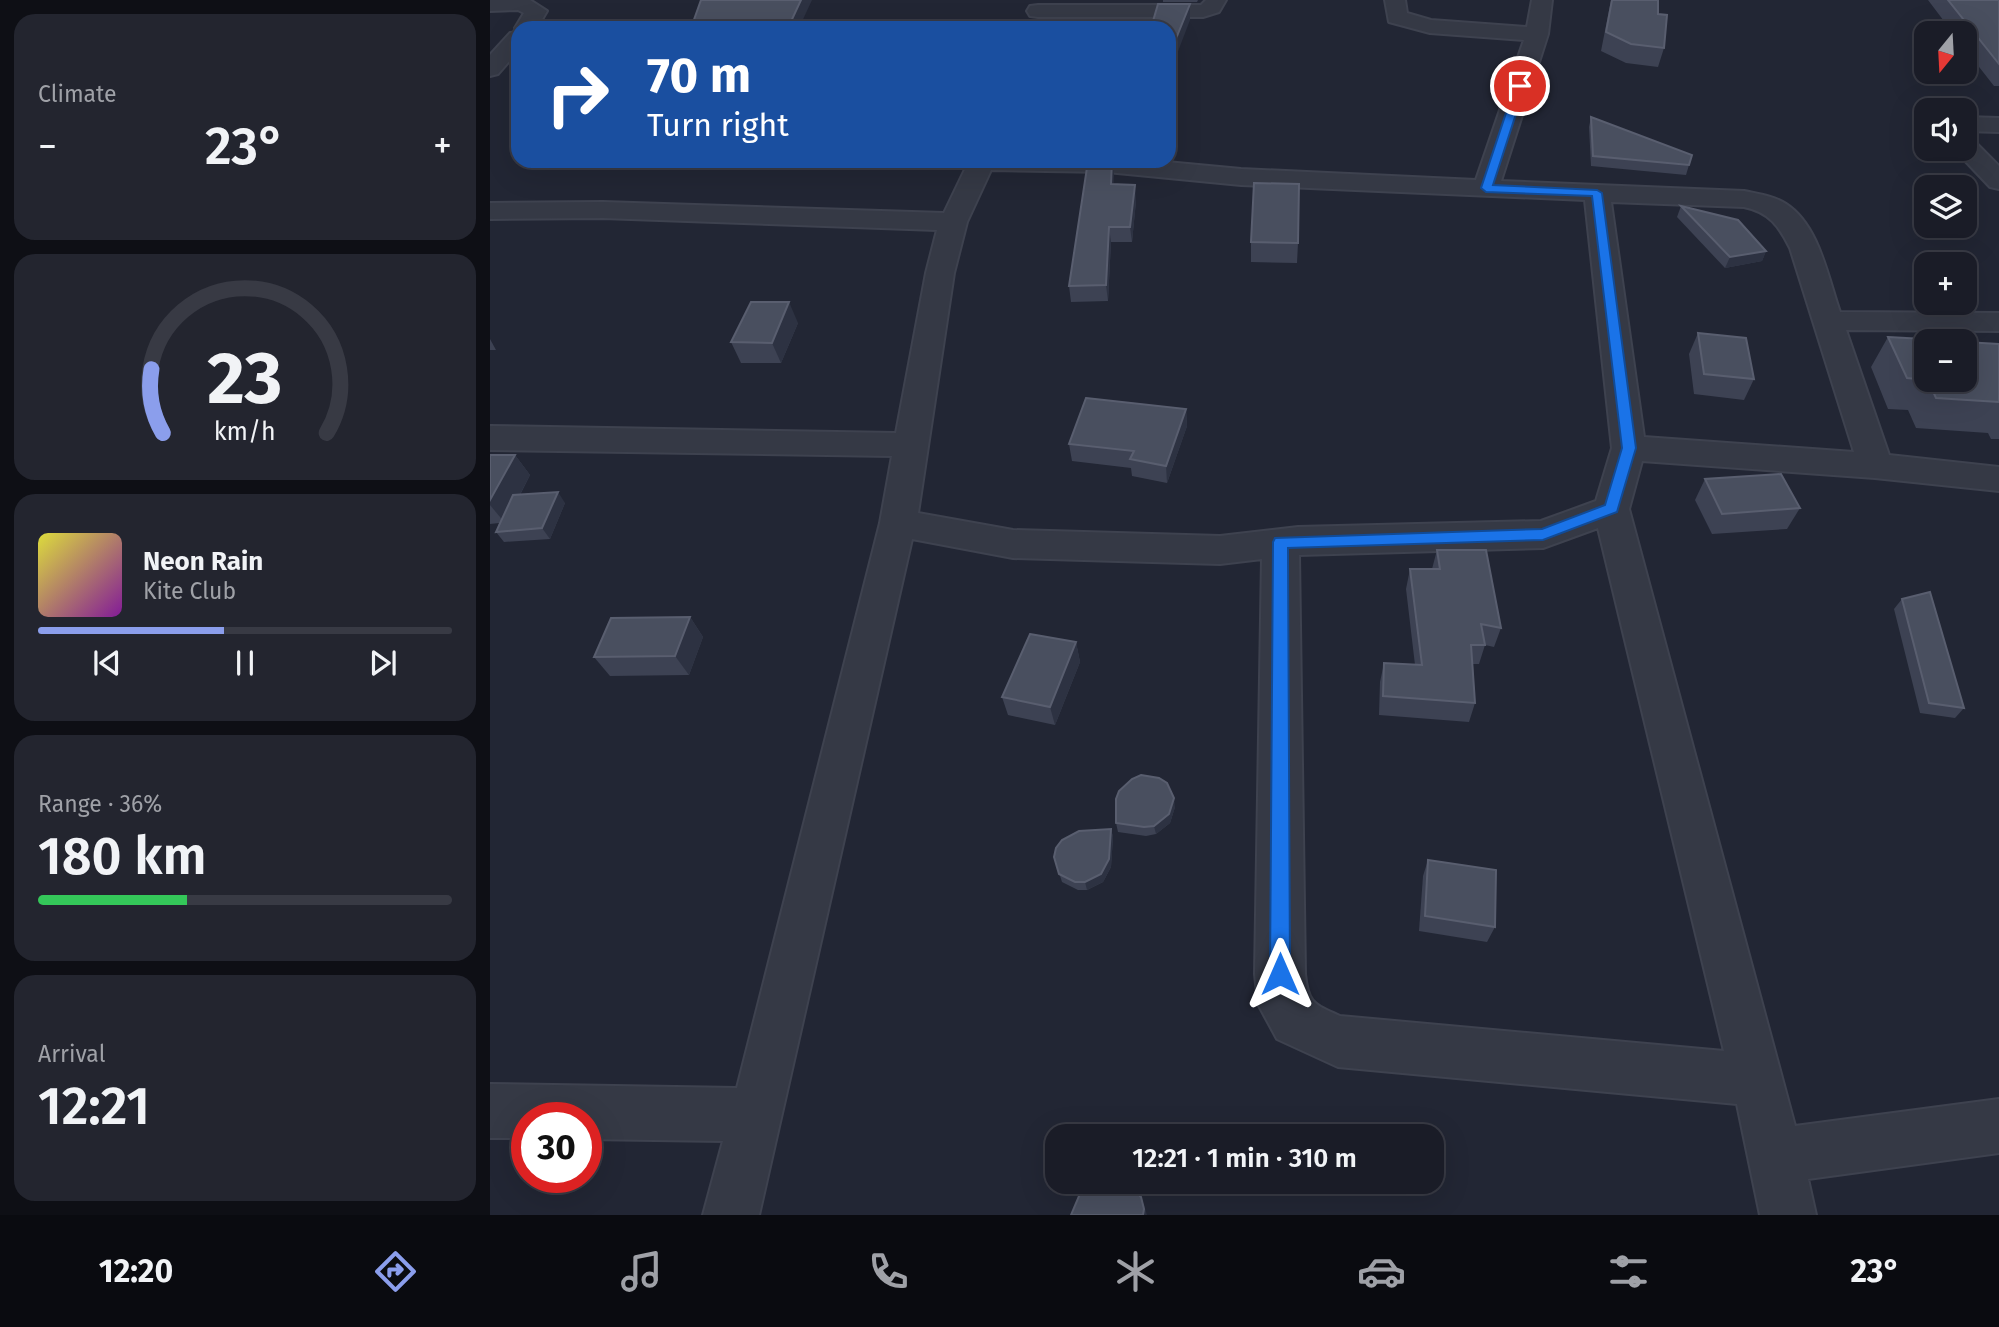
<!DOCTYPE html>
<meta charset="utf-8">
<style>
body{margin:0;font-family:"Fira Sans",sans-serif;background:#23252f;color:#f1f3f6;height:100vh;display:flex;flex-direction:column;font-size:26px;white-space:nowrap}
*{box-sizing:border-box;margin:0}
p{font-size:23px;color:#9fa1a7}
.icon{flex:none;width:38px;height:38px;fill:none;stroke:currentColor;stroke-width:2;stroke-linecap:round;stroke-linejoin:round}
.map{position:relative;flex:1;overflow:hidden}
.sheet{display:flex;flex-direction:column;gap:14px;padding:14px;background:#0e0f15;width:490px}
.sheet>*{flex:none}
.banner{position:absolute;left:21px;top:21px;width:665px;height:147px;border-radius:21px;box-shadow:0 7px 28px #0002,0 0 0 2px #383a44;background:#1a4fa0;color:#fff;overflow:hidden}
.needle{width:46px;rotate:198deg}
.fabs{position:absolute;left:1424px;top:21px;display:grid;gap:14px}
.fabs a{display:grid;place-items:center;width:63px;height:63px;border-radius:14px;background:#1a1c27;box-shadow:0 7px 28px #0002,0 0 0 2px #383a44;font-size:35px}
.speed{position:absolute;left:21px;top:1102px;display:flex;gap:14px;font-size:35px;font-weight:700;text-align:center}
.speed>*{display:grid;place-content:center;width:91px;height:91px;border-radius:50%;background:#1a1c27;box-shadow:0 7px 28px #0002,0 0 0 2px #383a44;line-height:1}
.speed .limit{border:10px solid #d22;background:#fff;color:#111}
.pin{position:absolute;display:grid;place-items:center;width:60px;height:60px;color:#fff;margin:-30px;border:4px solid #fff;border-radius:50%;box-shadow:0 2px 7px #0007}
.me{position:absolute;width:77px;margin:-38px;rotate:0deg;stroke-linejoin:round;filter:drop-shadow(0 0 5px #0008)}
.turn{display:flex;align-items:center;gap:24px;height:147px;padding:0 21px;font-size:32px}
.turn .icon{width:91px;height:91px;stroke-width:2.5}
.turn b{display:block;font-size:49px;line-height:60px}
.big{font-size:52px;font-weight:600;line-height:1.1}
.sheet .widget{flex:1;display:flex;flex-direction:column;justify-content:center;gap:10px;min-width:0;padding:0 24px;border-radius:21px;background:#23252f}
.sheet .dial{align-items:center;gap:0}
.dial svg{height:182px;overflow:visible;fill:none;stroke:#383a44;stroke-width:7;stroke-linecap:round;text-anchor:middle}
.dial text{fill:#f1f3f6;stroke:none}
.song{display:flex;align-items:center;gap:21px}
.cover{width:84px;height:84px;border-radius:10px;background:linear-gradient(135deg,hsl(60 70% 55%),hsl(290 70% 35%))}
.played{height:7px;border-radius:4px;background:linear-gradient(90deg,#8b9eec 45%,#383a44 45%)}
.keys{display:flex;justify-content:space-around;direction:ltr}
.heat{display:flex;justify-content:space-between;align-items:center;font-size:38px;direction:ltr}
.charge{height:10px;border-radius:5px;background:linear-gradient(90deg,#34c759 36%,#383a44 0)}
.trip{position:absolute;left:555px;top:1124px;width:399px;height:70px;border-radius:21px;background:#1a1c27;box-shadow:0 7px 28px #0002,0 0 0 2px #383a44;font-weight:600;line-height:70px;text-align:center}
.dock{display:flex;height:112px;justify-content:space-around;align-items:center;background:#0a0b10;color:#9fa1a7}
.dock .icon{width:49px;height:49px}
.dock .on{color:#8b9eec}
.dock b{font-size:32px;color:#f1f3f6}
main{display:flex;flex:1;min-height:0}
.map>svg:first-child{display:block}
</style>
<main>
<section class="sheet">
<div class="widget"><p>Climate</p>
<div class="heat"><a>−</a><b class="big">23°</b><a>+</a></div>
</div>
<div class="widget dial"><svg viewBox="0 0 100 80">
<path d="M14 69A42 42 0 1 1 86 69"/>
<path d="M14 69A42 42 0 0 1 9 41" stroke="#8b9eec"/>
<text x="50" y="56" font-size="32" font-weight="700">23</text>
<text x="50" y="72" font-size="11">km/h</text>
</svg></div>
<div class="widget">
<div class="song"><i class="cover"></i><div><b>Neon Rain</b><p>Kite Club</p></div></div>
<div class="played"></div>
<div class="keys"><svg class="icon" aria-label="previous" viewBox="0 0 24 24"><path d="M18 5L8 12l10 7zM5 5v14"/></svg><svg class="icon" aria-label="pause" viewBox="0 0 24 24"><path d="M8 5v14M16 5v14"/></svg><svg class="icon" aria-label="next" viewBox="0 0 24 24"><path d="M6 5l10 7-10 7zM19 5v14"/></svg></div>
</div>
<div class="widget"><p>Range · 36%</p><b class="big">180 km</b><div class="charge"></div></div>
<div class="widget"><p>Arrival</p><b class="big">12:21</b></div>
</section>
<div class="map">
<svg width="1509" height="1215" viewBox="0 0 1509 1215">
<rect width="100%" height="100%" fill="#222634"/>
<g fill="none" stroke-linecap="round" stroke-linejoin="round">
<g stroke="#3e424f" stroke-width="4">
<g id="minor">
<path d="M0,0h40l17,11 -10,17h-19v23l-20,23 -8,2v-21l20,-22 8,-1 -3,-4 9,-15 -6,-3 -28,1z"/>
<path d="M716,0h20l-7,12 -16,5h-165l-8,-1 -3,-5 3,-5 8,-1h163z"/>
<path d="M895,0h20l2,13 24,7 96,7 5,-27h20l-4,34 -47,147 243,10c14,3 30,5 42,13 33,21 42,74 54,108l159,1v18l-153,-1 43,125 110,12v24l-124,-13 -233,-17 -13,48 166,617 204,-27v54l-191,26 8,36h-56l-23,-111 -399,-37 -61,-28 -19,-35 -3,-30 7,-415 -42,5 -207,-6 -101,-19 -153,676h-56l20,-74 -137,-2v-21h-59v20h-37v-54l247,4 143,-565 12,-67 -402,-6v-24l406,7 30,-160 11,-43 -334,-12 -113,1v-16l113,-1 341,11 25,-52h187l85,8 235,11 48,-140 -94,-7 -41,-11zM501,170l116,2 134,13 344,15 27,248 -16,53 -55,20 -243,6 -78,9 -207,-6 -95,-17 36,-240 13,-51zM1121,202l133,5c25,5 35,19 46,41l64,204 -210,-15zM1108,528l126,523 -384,-35c-26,-12 -32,-12 -35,-42l-6,-419 244,-7z"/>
<path d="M1475,117l34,1v14l-34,-1z"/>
<path d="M1475,139l9,2 25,25v23l-9,-2 -36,-38h11z"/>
</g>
</g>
<use href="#minor" fill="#353945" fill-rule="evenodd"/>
</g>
<g fill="#3d4253">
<path d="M673,0h35l-1,2h-34z"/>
<path d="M1121,0h47v14l6,34 -6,19 -32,-4 -25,-12z"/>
<path d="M1438,0h71v86h-5l-29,-37v-16h-12z"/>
<path d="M1101,117l98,48 -3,10 -95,-9 -2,-39z"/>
<path d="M622,161l1,23 23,17 -4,41h-21l-3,59 -37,1 -2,-16z"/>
<path d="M1191,206l85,45 -4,10 -37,7 -48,-51z"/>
<path d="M761,242l47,1 -1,20 -46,-1z"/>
<path d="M308,323l-17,40h-40l-10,-21z"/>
<path d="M1208,333l56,46 -10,21 -50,-6 -5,-40z"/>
<path d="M1398,337l111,7v95h-8l-3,-6 -72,-5 -8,-18 -20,-1 -17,-42z"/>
<path d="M0,339l6,11h-6z"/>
<path d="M696,409l1,17 -20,57 -35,-7 -1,-8 -59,-7 -3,-17z"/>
<path d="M0,455h25l15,20 -10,20 45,8 -15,36 -46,3 -8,-10 3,-9 -9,1z"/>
<path d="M1215,479l95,29 -13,21 -75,5 -17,-34z"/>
<path d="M947,550l64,78 -7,19 -9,-2 -6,19h-6l2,39 -6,19 -90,-7 1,-33 4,-19 31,2 -9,-76 4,-20h22z"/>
<path d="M1412,599l62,109 -9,10 -35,-5 -26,-104z"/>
<path d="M200,617l13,20 -14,38 -79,1 -16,-19z"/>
<path d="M586,642l4,20 -25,63 -47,-10 -6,-18z"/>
<path d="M685,807l-5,16 -14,11 -10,2 -28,-4 -2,-9z"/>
<path d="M621,829l2,8 -2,30 -8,15 -16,8h-9l-16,-8 -8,-25z"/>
<path d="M938,860l67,67 -8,15 -68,-11 4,-55z"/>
</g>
<g fill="#2d3242">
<path d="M311,0h11l-13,28h-11z"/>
<path d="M700,4v16l-21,55v-19z"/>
<path d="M622,161l2,14 -1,24 -2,-15z"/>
<path d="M645,185l1,16 -4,41 -2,-15z"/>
<path d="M619,227l2,15 -3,59 -2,-16z"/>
<path d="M1276,251l-4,10 -37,7 5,-11z"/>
<path d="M299,302l9,21 -17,40 -9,-20z"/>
<path d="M696,409l1,17 -20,57 -1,-17z"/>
<path d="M25,455l15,20 -25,48 -15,-18v-5z"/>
<path d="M68,492l7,11 -15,36 -8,-11z"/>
<path d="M200,617l13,20 -14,38 -14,-19z"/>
<path d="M586,642l4,20 -25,63 -5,-18z"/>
<path d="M684,798l1,9 -5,16 -14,11 -2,-8z"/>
<path d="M621,829l2,8 -2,30 -8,15 -16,8 -2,-8z"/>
<path d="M651,1197l3,8 3,10h-4z"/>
</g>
<g fill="#494f5f" stroke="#595e6f" stroke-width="2">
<path d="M211,0h100l-13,28h-97z"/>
<path d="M1122,0h46v14l9,1 -3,33 -33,-4 -25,-12z"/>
<path d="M1458,0h51v64z"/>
<path d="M668,4h32l-21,52v-28h-18z"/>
<path d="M1101,117l101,38 -3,10 -96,-9z"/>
<path d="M598,161h24l-1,23 24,1 -5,42h-21l-3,58 -37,1z"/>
<path d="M764,183l45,1 -1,59 -47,-1z"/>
<path d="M1191,206l57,14 28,31 -36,6z"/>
<path d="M261,302h38l-17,41 -41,-1z"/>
<path d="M1208,333l48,5 8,41 -50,-5z"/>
<path d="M1398,337l73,4h-34v39l-20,-2z"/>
<path d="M1475,342l34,2v58l-63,-4 -8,-18h37z"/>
<path d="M596,398l100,11 -20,57 -36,-7 4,-8 -65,-7z"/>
<path d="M0,455h25l-25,45z"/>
<path d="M1291,474l19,34 -78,6 -17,-35z"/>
<path d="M68,492l-16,36 -46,4 17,-37z"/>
<path d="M947,550h49l15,78 -20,-4 4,21h-14l4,58 -92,-7 1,-33 38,2 -12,-96h30z"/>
<path d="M1440,592l34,116 -35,-5 -27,-104z"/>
<path d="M200,617l-15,39 -81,1 17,-39z"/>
<path d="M540,634l46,8 -26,65 -48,-10z"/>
<path d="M651,775l18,3 8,5 7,15 -5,16 -15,12 -10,1 -28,-4v-24l3,-8 13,-12z"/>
<path d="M621,829l-2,30 -8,15 -16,8h-10l-16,-8 -5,-17 2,-9 6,-8 17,-9z"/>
<path d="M938,860l68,10 -1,57 -70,-11z"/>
<path d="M604,1181h34l13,16 3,12 -1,6h-72l11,-26z"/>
</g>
<path fill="#1a73e8" stroke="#114b97" stroke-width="2" d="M1030,83l5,3 -32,99 104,5 5,3 34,255 -19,64 -74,28 -255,8 2,426 -3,7 -7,3 -7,-3 -3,-7 3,-432 2,-4 267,-9 63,-24 17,-57 -30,-252 -106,-4 -5,-4 34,-102z"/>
</svg>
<div class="fabs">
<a><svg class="needle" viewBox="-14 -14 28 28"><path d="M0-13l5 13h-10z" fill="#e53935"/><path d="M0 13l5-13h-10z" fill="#9fa1a7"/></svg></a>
<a><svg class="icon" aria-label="sound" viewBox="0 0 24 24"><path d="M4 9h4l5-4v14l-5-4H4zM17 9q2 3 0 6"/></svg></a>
<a><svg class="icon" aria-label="layers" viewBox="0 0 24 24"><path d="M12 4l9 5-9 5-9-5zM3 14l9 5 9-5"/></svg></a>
<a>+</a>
<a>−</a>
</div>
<div class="speed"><div class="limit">30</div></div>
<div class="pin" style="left:1030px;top:86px;background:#d93025"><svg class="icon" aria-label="arrive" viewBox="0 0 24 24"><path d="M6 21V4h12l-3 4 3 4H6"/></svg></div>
<svg class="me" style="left:790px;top:974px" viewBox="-20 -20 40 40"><path d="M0-17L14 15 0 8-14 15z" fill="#1a73e8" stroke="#fff" stroke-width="4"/></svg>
<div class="trip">12:21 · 1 min · 310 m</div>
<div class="banner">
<div class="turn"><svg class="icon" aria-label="right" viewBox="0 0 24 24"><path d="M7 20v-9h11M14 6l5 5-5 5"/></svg><div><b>70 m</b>Turn right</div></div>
</div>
</div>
</main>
<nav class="dock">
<b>12:20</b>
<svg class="icon on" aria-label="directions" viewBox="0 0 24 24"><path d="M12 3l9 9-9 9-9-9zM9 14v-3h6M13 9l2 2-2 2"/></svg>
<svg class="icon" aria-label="music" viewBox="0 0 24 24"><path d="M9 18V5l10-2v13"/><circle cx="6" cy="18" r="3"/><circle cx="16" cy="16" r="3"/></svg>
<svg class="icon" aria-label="phone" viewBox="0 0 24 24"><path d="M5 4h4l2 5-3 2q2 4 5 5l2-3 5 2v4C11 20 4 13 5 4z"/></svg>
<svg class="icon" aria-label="climate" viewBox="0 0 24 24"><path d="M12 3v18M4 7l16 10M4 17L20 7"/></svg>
<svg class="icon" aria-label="car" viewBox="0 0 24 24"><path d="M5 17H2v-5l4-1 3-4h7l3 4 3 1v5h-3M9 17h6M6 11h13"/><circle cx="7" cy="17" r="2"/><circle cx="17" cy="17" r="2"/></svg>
<svg class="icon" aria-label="filters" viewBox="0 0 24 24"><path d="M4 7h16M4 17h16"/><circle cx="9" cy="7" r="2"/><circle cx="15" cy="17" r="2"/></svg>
<b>23°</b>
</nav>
